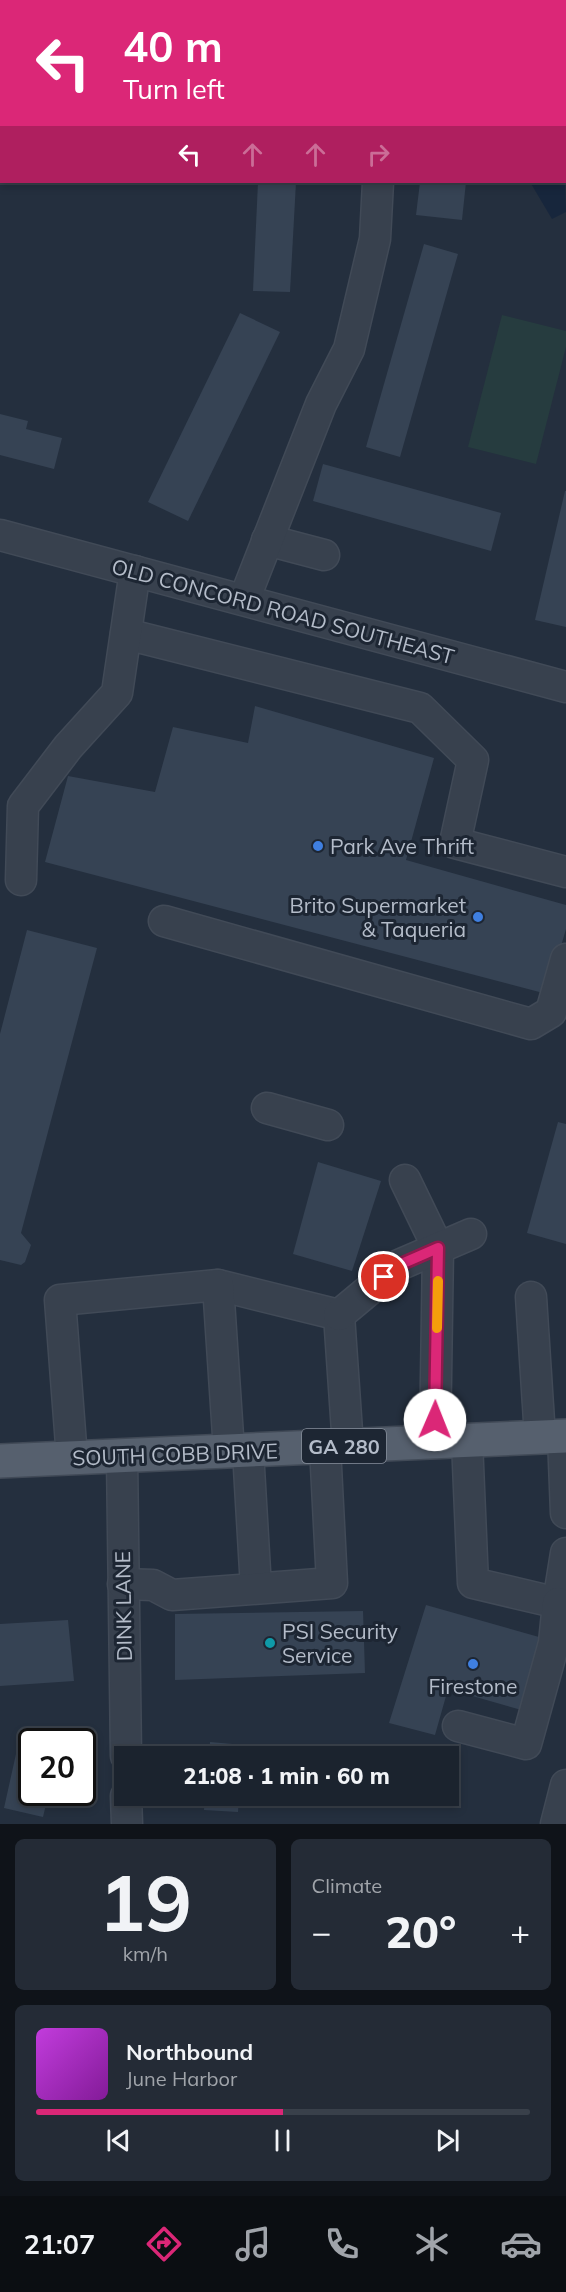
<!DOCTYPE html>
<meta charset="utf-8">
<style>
body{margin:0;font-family:Mulish,sans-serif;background:#242b36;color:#f1f3f6;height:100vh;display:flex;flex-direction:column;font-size:22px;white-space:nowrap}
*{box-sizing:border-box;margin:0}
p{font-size:20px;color:#a0a4aa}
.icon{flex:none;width:33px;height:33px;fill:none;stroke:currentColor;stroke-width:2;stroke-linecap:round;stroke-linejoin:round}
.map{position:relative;height:1824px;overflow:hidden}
.drawer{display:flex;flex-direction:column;gap:15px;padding:15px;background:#0f1319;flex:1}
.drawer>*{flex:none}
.hud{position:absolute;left:0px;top:0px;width:567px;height:183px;box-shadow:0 3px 9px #0003,0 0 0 2px #39404a;background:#db2777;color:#fff;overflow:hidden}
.speed{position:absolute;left:18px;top:1728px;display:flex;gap:12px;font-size:30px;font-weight:700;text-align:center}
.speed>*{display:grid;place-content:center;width:78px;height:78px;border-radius:50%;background:#1b232e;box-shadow:0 3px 9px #0003,0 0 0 2px #39404a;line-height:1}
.speed .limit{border:3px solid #111;border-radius:9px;background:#fff;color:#111}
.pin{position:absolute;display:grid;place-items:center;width:51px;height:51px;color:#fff;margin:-26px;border:3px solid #fff;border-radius:50%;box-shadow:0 2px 6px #0007}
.me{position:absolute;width:66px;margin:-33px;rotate:1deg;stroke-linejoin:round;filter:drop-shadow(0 0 4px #0008)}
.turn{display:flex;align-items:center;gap:21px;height:126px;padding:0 24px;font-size:27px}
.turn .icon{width:78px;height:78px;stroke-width:2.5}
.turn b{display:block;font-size:42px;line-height:51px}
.lanes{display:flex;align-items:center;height:57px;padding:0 24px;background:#0003;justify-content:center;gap:30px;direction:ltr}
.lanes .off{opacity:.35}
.big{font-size:45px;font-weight:800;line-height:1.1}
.drawer .widget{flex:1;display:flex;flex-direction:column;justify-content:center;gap:9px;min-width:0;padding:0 21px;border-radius:9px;background:#242b36}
.drawer .dial{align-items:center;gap:0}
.dial b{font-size:78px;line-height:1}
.song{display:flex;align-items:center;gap:18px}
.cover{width:72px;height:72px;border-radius:9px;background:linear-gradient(135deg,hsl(290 70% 55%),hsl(290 70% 35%))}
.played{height:6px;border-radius:3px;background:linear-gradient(90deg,#db2777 50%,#39404a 50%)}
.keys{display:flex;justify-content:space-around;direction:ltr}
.heat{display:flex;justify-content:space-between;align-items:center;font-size:33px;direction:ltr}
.drawer .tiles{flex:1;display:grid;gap:15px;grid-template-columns:1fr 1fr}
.widget:last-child{grid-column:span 2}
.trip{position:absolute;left:114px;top:1746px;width:345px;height:60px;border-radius:0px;background:#1b232e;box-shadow:0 3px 9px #0003,0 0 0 2px #39404a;font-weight:800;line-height:60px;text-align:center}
.tab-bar{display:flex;height:96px;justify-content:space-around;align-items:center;background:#0b0e12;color:#a0a4aa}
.tab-bar .icon{width:42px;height:42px}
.tab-bar .current{color:#db2777}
.tab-bar b{font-size:27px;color:#f1f3f6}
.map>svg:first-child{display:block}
</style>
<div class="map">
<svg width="566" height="1824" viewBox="0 0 566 1824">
<rect width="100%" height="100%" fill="#242f3e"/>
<path fill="#263c3f" d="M502,315l64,16v16l-30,117 -68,-17z"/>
<path fill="#17263c" d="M530,182h35l1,30 -14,7z"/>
<g fill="#364354">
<path d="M258,182h38l-6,110 -37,-1z"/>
<path d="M420,182h46l-4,38 -46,-5z"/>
<path d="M424,244l34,10 -58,203 -34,-10z"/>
<path d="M240,313l40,19 -92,189 -40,-19z"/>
<path d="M0,414l28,7 -2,8 36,9 -8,31 -54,-14z"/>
<path d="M323,464l178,49 -10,38 -178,-50z"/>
<path d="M565,491h1v136l-31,-7z"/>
<path d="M255,706l179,52 -28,102 160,45v24l-19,65 -502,-132 23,-86 87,16 18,-65 75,16z"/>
<path d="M27,930l70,18 -76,285 10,12 -6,17 -4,3 -21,-5v-226z"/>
<path d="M558,1122l8,2v120l-39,-11z"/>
<path d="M318,1162l63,19 -29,90 -59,-17z"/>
<path d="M426,1605l120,34 -21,72 -77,-22 -13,46 -46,-12z"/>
<path d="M363,1611l2,62 -190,7v-66z"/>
<path d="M68,1620l6,61 -74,5v-62z"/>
<path d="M210,1742l34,3 -1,11h-34z"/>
<path d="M16,1754l16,3v35h17l-6,25 -39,-9z"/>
<path d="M205,1796h34l-1,16 -34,-2z"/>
</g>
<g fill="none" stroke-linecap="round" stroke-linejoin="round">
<g stroke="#414a57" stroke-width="33">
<g id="minor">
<path d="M396,2l1,-2"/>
<path d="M0,535l566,152"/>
<path d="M267,540l57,15"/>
<path d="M244,600l77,-196 28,-55 26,-110 3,-57"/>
<path d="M126,634l294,74 53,52 -18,83 111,29"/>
<path d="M21,880l2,-74 45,-59 49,-54 18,-122"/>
<path d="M164,921l367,103 20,-12 15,-53"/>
<path d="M267,1108l61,17"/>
<path d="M405,1180l33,68 -3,194"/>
<path d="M218,1285l121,30 9,131"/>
<path d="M531,1297l9,140"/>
<path d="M339,1315l60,-50 72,-31"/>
<path d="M563,1437l3,76"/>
<path d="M467,1441l6,142 85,20 8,-50"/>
<path d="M248,1451l8,137"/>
<path d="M122,1456l4,300"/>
<path d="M72,1458l-12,-158 158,-15 11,166"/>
<path d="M123,1584l30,1 19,10 160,-12 -7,-136"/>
<path d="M458,1726l68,18 28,-101 4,-40"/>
<path d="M126,1796l1,28"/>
<path d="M556,1824l10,-39"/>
</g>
</g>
<g stroke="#414a57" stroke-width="36">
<path id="major" d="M0,1461l566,-25"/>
</g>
<use href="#minor" stroke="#38414e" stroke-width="30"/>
<use href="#major" stroke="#56606e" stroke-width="33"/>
</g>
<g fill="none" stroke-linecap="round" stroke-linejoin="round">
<g stroke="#8e194d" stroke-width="15">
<path id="route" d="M384,1277l15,-12 39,-17 -3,172"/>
</g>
<use href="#route" stroke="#db2777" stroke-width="10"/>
<path stroke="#f59e0b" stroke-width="10" d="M437,1328l1,-47"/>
</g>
<g fill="#3f7fe0" stroke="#1d2633" stroke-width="2">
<circle cx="318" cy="846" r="6"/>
<circle cx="478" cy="917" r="6"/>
<circle cx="473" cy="1664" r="6"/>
</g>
<circle fill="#0f9aa8" stroke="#1d2633" stroke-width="2" cx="270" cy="1643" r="6"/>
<g text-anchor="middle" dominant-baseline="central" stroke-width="6" stroke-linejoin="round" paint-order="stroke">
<rect fill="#1d2633" stroke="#878f9c" stroke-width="1.5" x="302" y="1429" width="84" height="34" rx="4.5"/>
<g font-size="20" font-weight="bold" fill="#b4bcc9">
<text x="344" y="1446">GA 280</text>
</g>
<g font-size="21" fill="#b4bcc9" stroke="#1d2633">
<text transform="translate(283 611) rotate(15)">OLD CONCORD ROAD SOUTHEAST</text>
<text transform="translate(175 1454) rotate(-2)">SOUTH COBB DRIVE</text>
<text transform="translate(123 1606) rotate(-91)">DINK LANE</text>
</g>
<g font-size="21" fill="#b4bcc9" stroke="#1d2633" text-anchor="start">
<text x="330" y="846">Park Ave Thrift</text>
<text x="466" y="905" text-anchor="end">Brito Supermarket<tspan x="466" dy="24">&amp; Taqueria</tspan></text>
<text x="282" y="1631">PSI Security<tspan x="282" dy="24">Service</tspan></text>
<text x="473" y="1686" text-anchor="middle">Firestone</text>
</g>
</g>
</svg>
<div class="speed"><div class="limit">20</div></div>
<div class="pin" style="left:384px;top:1277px;background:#d93025"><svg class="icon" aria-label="arrive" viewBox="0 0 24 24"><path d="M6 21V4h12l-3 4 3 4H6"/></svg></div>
<svg class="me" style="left:435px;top:1420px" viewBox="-20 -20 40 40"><circle r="19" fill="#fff"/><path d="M0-13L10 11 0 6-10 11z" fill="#db2777"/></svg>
<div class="trip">21:08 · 1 min · 60 m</div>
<div class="hud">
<div class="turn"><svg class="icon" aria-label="left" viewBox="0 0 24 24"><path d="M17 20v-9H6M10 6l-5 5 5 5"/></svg><div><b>40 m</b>Turn left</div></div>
<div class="lanes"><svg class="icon" aria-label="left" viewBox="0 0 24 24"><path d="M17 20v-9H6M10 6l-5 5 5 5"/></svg><svg class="icon off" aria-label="ahead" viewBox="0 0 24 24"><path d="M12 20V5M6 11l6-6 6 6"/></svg><svg class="icon off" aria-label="ahead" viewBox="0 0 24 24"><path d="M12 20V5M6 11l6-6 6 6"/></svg><svg class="icon off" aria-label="right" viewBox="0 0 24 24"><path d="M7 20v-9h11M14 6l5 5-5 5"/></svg></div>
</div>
</div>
<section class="drawer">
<div class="tiles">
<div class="widget dial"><b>19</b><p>km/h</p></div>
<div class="widget"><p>Climate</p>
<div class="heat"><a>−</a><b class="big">20°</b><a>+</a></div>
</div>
<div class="widget">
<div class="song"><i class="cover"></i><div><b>Northbound</b><p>June Harbor</p></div></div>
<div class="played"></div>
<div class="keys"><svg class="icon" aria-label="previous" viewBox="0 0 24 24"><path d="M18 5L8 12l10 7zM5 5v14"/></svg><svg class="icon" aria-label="pause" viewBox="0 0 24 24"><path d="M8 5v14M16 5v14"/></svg><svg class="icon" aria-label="next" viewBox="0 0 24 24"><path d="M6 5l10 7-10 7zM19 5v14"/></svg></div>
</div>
</div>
</section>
<nav class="tab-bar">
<b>21:07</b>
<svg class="icon current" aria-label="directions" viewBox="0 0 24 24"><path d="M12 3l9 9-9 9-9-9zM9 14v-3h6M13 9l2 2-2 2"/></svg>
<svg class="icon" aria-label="music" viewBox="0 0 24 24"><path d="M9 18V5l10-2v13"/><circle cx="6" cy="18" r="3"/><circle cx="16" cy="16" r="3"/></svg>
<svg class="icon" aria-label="phone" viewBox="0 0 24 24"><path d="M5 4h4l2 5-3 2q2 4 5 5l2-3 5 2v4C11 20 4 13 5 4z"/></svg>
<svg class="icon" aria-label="climate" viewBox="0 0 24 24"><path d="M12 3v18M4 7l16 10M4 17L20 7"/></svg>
<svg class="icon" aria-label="car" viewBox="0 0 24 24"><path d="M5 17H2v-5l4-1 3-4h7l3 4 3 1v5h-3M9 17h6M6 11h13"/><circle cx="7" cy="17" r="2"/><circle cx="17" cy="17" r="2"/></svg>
</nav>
